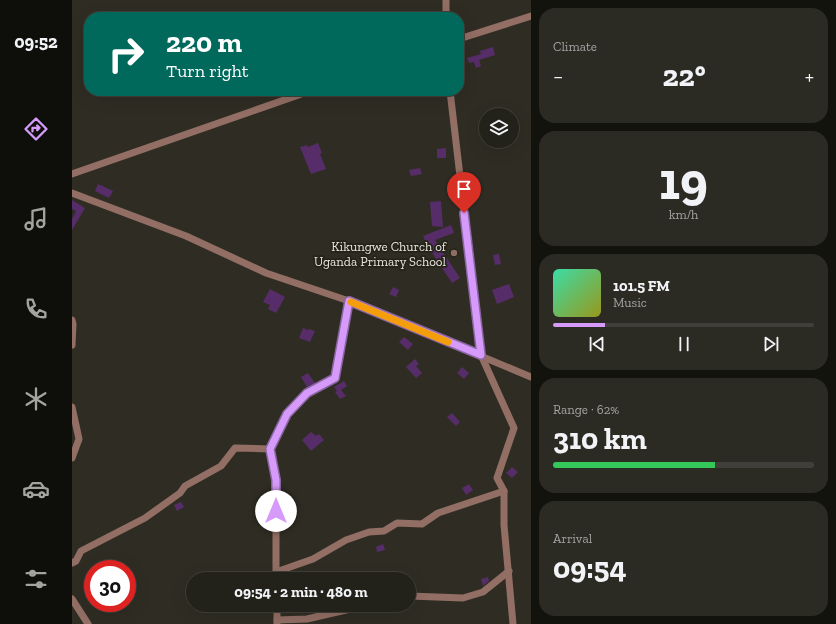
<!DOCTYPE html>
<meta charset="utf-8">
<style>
body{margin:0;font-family:"Zilla Slab",serif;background:#2b2a23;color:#f1f3f6;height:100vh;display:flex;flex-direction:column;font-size:15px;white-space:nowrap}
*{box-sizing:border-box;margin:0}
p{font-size:13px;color:#a3a4a2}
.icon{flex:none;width:22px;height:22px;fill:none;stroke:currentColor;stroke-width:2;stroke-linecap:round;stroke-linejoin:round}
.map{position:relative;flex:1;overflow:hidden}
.side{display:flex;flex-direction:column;gap:8px;padding:8px;background:#13130e;width:305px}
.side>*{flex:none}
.banner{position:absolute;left:12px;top:12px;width:380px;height:84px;border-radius:16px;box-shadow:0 4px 16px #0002,0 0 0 1px #403f39;background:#00695c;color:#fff;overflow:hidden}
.controls{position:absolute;left:407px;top:108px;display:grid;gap:8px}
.controls a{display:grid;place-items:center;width:40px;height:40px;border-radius:50%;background:#23221a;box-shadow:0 4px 16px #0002,0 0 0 1px #403f39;font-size:20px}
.speed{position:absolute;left:12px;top:560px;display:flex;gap:8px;font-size:20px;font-weight:700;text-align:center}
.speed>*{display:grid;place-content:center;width:52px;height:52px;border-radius:50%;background:#23221a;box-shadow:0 4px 16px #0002,0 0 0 1px #403f39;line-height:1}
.speed .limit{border:6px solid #d22;background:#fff;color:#111}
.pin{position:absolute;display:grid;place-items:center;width:34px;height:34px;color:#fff;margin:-41px -17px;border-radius:50% 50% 50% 0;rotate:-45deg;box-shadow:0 0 4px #0007}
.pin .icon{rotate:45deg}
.me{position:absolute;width:44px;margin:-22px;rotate:0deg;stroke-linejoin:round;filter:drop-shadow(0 0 3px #0008)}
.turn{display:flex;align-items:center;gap:14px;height:84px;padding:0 16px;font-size:18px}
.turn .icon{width:52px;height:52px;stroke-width:2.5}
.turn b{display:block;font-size:28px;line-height:34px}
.big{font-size:30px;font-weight:700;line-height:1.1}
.side .widget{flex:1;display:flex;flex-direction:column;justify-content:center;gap:6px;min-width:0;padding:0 14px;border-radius:16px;background:#2b2a23}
.side .dial{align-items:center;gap:0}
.dial b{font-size:52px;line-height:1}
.song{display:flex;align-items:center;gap:12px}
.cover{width:48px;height:48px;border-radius:6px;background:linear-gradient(135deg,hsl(160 70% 55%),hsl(60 70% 35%))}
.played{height:4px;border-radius:2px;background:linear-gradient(90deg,#d69bfa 20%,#403f39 20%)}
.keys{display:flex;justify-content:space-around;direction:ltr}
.heat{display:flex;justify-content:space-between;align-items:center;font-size:22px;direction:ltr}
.charge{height:6px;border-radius:3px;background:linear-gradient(90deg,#34c759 62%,#403f39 0)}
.trip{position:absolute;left:114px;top:572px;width:230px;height:40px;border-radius:20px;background:#23221a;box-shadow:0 4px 16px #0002,0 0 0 1px #403f39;font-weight:700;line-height:40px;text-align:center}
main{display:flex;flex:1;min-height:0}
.tab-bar{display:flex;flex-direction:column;width:72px;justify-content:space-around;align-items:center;background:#0e0e0a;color:#a3a4a2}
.tab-bar .icon{width:28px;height:28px}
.tab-bar .active{color:#d69bfa}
.tab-bar b{font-size:18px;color:#f1f3f6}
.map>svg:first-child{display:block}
</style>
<main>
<nav class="tab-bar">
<b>09:52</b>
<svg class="icon active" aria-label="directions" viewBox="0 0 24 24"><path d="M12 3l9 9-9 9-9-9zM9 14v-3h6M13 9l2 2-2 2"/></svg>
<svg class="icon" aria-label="music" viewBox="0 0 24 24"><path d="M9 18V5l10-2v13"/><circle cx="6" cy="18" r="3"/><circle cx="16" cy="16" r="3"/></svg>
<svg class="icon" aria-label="phone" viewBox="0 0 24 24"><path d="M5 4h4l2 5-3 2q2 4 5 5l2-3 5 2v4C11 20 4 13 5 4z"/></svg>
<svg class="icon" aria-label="climate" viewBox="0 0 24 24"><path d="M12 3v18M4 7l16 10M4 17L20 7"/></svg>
<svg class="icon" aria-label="car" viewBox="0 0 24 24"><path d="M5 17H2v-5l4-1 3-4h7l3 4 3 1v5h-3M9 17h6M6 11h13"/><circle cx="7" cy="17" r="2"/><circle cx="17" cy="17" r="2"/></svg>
<svg class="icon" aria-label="filters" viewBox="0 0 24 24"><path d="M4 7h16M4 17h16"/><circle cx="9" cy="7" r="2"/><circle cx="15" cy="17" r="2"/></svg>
</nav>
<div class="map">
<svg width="459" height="624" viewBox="0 0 459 624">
<rect width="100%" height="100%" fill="#2f2d23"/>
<g fill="#562d69">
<path d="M421,47l2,8 -16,5 2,6 -5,2 -2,-6 -5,1 -2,-5 14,-4 -1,-3z"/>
<path d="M246,143l4,10 -2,1 6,15 -15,5 -11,-27 7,-2 1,2z"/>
<path d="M374,148v10h-9v-9z"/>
<path d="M348,168l2,6 -11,2 -2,-6z"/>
<path d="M26,184l15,7 -4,7 -14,-7z"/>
<path d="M0,200l13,8 -13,22v-11l4,-8 -4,-2z"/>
<path d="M369,201l2,26 -11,-1 -2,-24z"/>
<path d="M379,225l3,8 -19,7 25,38 -8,5 -25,-38 -4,-9z"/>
<path d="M427,254l2,10 -6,1 -2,-10z"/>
<path d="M437,284l5,13 -17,7 -5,-14z"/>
<path d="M321,287l6,3 -3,7 -7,-3z"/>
<path d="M198,289l15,8 -9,16 -8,-4 2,-4 -7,-3z"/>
<path d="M231,328l5,2 1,-1 6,2 -5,11 -11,-4z"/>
<path d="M332,337l9,7 -5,6 -9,-8z"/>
<path d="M343,359l4,5 -3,2 6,7 -6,5 -10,-11z"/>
<path d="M390,367l7,6 -5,6 -7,-6z"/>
<path d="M236,373l7,10 -8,4 -6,-10z"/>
<path d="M272,381l3,5 -6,4 5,6 -6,3 -5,-7 2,-1 -3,-4z"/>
<path d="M380,413l8,9 -4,4 -9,-9z"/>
<path d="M239,432l5,4 3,-2 5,6 -13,11 -9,-11z"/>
<path d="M440,467l6,5 -6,6 -6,-5z"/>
<path d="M397,484l4,6 -7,5 -4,-7z"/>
<path d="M109,502l3,5 -7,4 -3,-6z"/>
<path d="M311,544l2,6 -8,2 -1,-5z"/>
<path d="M416,577l1,4 -6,5 -2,-7z"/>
</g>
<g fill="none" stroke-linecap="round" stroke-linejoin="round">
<g stroke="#926e64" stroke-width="7">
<path d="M374,17v-17"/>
<path d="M387,39l72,-23"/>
<path d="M378,91l31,264 33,73 -17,50 7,13v34l9,99"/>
<path d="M0,174l238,-83"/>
<path d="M0,193l114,43 80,37 83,28 182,76"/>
<path d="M0,320l1,4 -1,21"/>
<path d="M0,407l7,32 -7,19"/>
<path d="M198,449l17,-35 20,-21 28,-15 14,-77"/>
<path d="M0,563l4,-2 5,-10 64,-33 35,-25 5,-7 36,-20 14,-18 35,1 6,31v92"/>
<path d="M204,579v-7l37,-13 33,-19 23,-8 15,-1 13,-8 25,1 16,-11 66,-22"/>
<path d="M337,596l54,2 20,-6 26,-21"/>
<path d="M0,599l16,25"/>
<path d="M205,605v19"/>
<path d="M205,620l30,-1 52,-12 27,-2"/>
</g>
</g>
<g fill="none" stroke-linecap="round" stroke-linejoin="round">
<g stroke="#8b65a2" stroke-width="10">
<path id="route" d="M204,511v-31l-6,-31 17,-35 20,-21 28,-15 14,-77 132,54 -17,-142"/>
</g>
<use href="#route" stroke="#d69bfa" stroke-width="7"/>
<path stroke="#f59e0b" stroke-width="7" d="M279,302l97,40"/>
</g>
<circle fill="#8d6e63" stroke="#252319" stroke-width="1.5" cx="382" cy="253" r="4"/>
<g text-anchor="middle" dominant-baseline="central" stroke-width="3.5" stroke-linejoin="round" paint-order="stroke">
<g font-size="13" fill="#e7e6df" stroke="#252319" text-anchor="end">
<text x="374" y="246">Kikungwe Church of<tspan x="374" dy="15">Uganda Primary School</tspan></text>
</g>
</g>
</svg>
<div class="controls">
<a><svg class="icon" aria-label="layers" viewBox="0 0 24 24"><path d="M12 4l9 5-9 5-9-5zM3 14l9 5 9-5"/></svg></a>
</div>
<div class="speed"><div class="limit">30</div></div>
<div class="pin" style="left:392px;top:213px;background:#d93025"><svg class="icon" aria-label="arrive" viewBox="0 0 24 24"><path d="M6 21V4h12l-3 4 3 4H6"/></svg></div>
<svg class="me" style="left:204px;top:511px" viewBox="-20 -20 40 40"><circle r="19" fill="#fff"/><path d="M0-13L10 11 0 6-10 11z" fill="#d69bfa"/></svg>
<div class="trip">09:54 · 2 min · 480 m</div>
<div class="banner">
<div class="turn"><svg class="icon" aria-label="right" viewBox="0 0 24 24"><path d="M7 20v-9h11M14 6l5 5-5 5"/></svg><div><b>220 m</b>Turn right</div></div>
</div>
</div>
<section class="side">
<div class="widget"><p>Climate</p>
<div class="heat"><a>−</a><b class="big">22°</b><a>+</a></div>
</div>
<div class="widget dial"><b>19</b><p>km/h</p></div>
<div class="widget">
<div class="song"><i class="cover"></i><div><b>101.5 FM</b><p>Music</p></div></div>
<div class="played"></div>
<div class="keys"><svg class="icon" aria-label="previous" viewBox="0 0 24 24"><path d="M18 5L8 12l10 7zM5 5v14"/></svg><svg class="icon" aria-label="pause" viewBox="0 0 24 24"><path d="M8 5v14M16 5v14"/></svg><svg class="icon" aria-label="next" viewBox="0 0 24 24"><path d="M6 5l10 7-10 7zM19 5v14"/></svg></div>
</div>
<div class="widget"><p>Range · 62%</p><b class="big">310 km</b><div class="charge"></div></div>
<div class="widget"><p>Arrival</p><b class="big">09:54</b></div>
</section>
</main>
